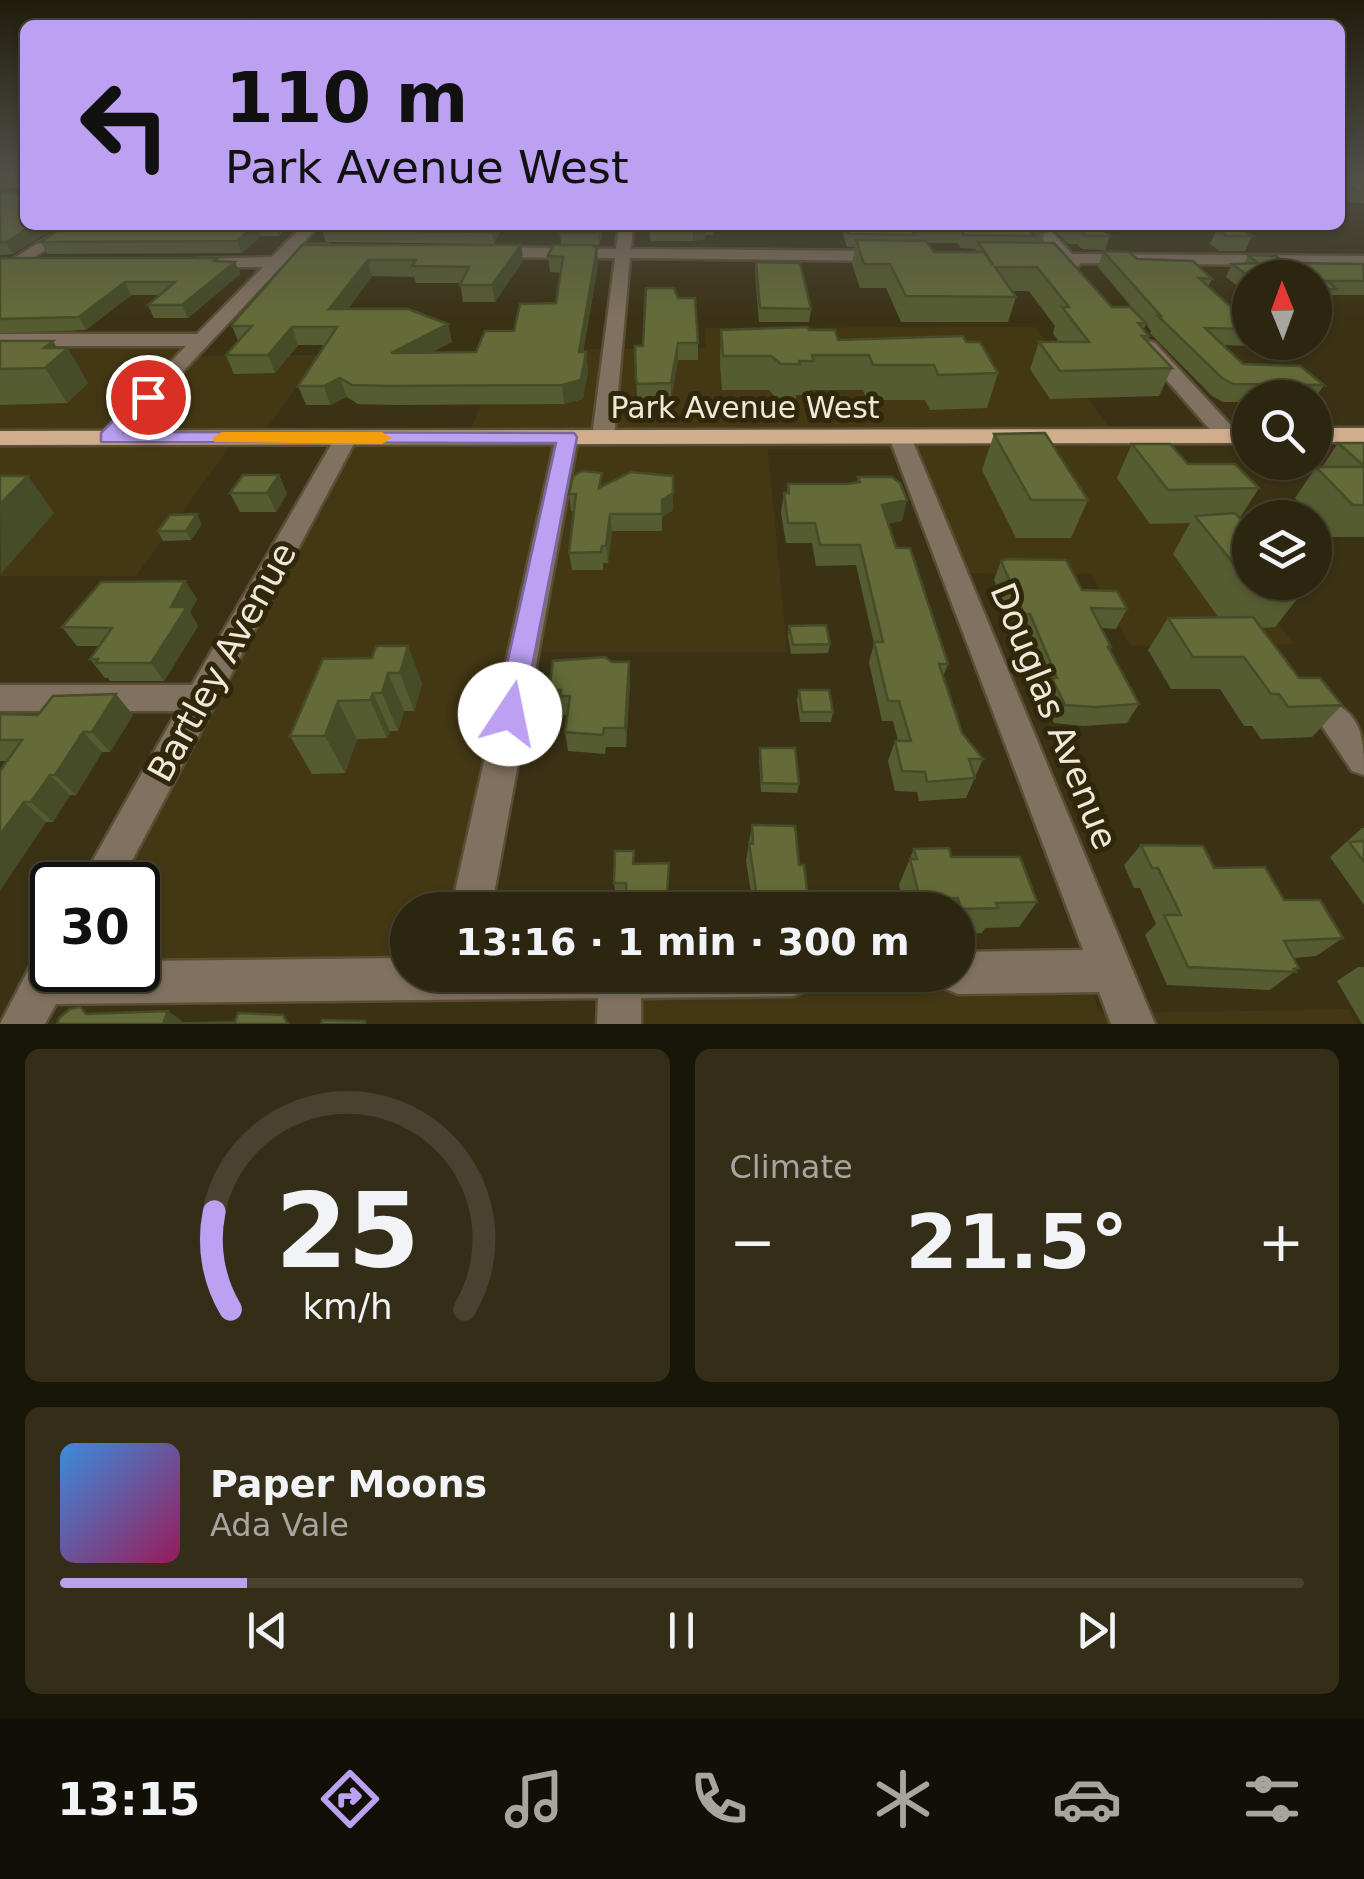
<!DOCTYPE html>
<meta charset="utf-8">
<style>
body{margin:0;font-family:"DejaVu Sans",sans-serif;background:#342e19;color:#f1f3f6;height:100vh;display:flex;flex-direction:column;font-size:38px;white-space:nowrap}
*{box-sizing:border-box;margin:0}
p{font-size:32px;color:#a6a59f}
.icon{flex:none;width:55px;height:55px;fill:none;stroke:currentColor;stroke-width:2;stroke-linecap:round;stroke-linejoin:round}
.map{position:relative;height:1024px;overflow:hidden}
.details{display:flex;flex-direction:column;gap:25px;padding:25px;background:#181509;flex:1}
.details>*{flex:none}
.guide{position:absolute;left:20px;top:20px;width:1325px;height:210px;border-radius:15px;box-shadow:0 2px 8px #0004,0 0 0 2px #484330;background:#bca0f2;color:#111;overflow:hidden}
.needle{width:65px;rotate:359deg}
.buttons{position:absolute;left:1232px;top:260px;display:grid;gap:20px}
.buttons a{display:grid;place-items:center;width:100px;height:100px;border-radius:50%;background:#2c2610;box-shadow:0 2px 8px #0004,0 0 0 2px #484330;font-size:50px}
.speed{position:absolute;left:30px;top:862px;display:flex;gap:20px;font-size:50px;font-weight:700;text-align:center}
.speed>*{display:grid;place-content:center;width:130px;height:130px;border-radius:50%;background:#2c2610;box-shadow:0 2px 8px #0004,0 0 0 2px #484330;line-height:1}
.speed .limit{border:5px solid #111;border-radius:15px;background:#fff;color:#111}
.pin{position:absolute;display:grid;place-items:center;width:85px;height:85px;color:#fff;margin:-42px;border:5px solid #fff;border-radius:50%;box-shadow:0 2px 10px #0007}
.me{position:absolute;width:110px;margin:-55px;rotate:11deg;stroke-linejoin:round;filter:drop-shadow(0 0 8px #0008)}
.turn{display:flex;align-items:center;gap:35px;height:210px;padding:0 40px;font-size:45px}
.turn .icon{width:130px;height:130px;stroke-width:2.5}
.turn b{display:block;font-size:70px;line-height:85px}
.big{font-size:75px;font-weight:600;line-height:1.1}
.details .tile{flex:1;display:flex;flex-direction:column;justify-content:center;gap:15px;min-width:0;padding:0 35px;border-radius:15px;background:#342e19}
.details .dial{align-items:center;gap:0}
.dial svg{height:260px;overflow:visible;fill:none;stroke:#484330;stroke-width:7;stroke-linecap:round;text-anchor:middle}
.dial text{fill:#f1f3f6;stroke:none}
.song{display:flex;align-items:center;gap:30px}
.cover{width:120px;height:120px;border-radius:15px;background:linear-gradient(135deg,hsl(210 70% 55%),hsl(330 70% 35%))}
.played{height:10px;border-radius:5px;background:linear-gradient(90deg,#bca0f2 15%,#484330 15%)}
.keys{display:flex;justify-content:space-around;direction:ltr}
.heat{display:flex;justify-content:space-between;align-items:center;font-size:55px;direction:ltr}
.details .tiles{flex:1;display:grid;gap:25px;grid-template-columns:1fr 1fr}
.tile:last-child{grid-column:span 2}
.trip{position:absolute;left:390px;top:892px;width:585px;height:100px;border-radius:50px;background:#2c2610;box-shadow:0 2px 8px #0004,0 0 0 2px #484330;font-weight:600;line-height:100px;text-align:center}
.tab-bar{display:flex;height:160px;justify-content:space-around;align-items:center;background:#120f06;color:#a6a59f}
.tab-bar .icon{width:70px;height:70px}
.tab-bar .on{color:#bca0f2}
.tab-bar b{font-size:45px;color:#f1f3f6}
.map>svg:first-child{display:block}
</style>
<div class="map">
<svg width="1364" height="1024" viewBox="0 0 1364 1024">
<rect width="100%" height="100%" fill="#3b3216"/>
<g fill="#443814">
<path d="M122,267h33l-92,75 141,2 -10,12 126,-1 -61,84h-24l-99,137h-136v-233h17z"/>
<path d="M1035,327l74,100h14l171,217 -164,2 -39,-72 -153,-1 -45,-124h-125l19,203h-274l-58,258h-47l-1,55 -269,2v-82h-20l234,-444 114,1 36,-92 203,-2 1,-20z"/>
<path d="M1091,989l9,25 248,-5 9,15h-755l2,-28z"/>
</g>
<g fill="none" stroke-linecap="round" stroke-linejoin="round">
<g stroke="#584f35" stroke-width="5">
<g id="minor">
<path d="M67,225h17l-84,54v-12z"/>
<path d="M304,225h15l-18,20h28l8,5 -3,3 -42,2 -176,188h-16l-3,-5 89,-92h-186v-12h197l66,-67h-62l-6,-2v-6l77,-2z"/>
<path d="M619,225h14l-2,24 253,2 8,5 -8,5 -254,-3 -16,179 -11,7 -11,-7 23,-179 -126,-1 -8,-5 8,-5 127,2z"/>
<path d="M1030,225h15l27,29 292,2v10l-283,-3 -7,7 -10,-7 -35,-2v-6l26,-1z"/>
<path d="M1148,341l7,2 81,88 3,5 -3,5h-16l-79,-90 -2,-4z"/>
<path d="M567,430l11,7 -87,473h-40l105,-473z"/>
<path d="M900,430l11,7 244,587h-44l-12,-32 -141,2 -15,-6 -5,-13h20v-23l125,-2 -194,-513z"/>
<path d="M346,431l11,7 -238,447h-40l98,-174h-177v-26h192l143,-247z"/>
<path d="M1332,703c32,12 32,43 32,72l-12,-4 -36,-54 4,-10z"/>
<path d="M50,951l2,19h86v-9l270,-3v17h406l-6,15 -15,6 -152,2v26h-44l1,-26 -542,6 -11,20h-45l35,-67z"/>
</g>
</g>
<g stroke="#584f35" stroke-width="5">
<g id="major">
<rect x="1315" y="428" width="49" height="14"/>
<path d="M1250,429v14l-1250,2v-14z"/>
</g>
</g>
<use href="#minor" fill="#817160" fill-rule="evenodd"/>
<use href="#major" fill="#d0ad8b" fill-rule="evenodd"/>
</g>
<g fill="#565c31" fill-rule="evenodd">
<path d="M0,174h25v51h35l-47,29 -13,1v-63l19,1 1,-5h-20z"/>
<path d="M1340,174h24v29h-14l-10,-6z"/>
<path d="M65,225h225l-11,11h-18l-19,17 -195,1 -6,-12z"/>
<path d="M324,225h179l-9,19 -168,-2 -4,-12 3,-2z"/>
<path d="M539,225h62l1,9 -3,11h-38l-1,-12 2,-6h-22z"/>
<path d="M649,225h65v10h-9v4l-12,2h-43z"/>
<path d="M821,225h219l5,6 -4,11 71,65 27,9 -41,-49 5,-16 109,28 -4,8 42,37v15l-4,7 -22,-1 19,19 81,21 -9,13h-65v4h-27l-11,-6 -62,-63 1,-2 -5,-7 -3,6 6,6 -2,5 25,27 -13,28 -109,3 -20,-30 9,-27h20l-6,-9 2,-7 -26,-35h-17l4,6 -8,25h-107l-15,-34h-26l-8,-24 3,-17h-8l-5,-16h-19zM927,243h30l4,5 15,1 -1,3h-41z"/>
<path d="M1049,225h50l11,11 -5,14 -23,-1 -5,-5h-9z"/>
<path d="M1217,229l35,7 -7,15h-26l-9,-7z"/>
<path d="M302,245h219l2,16 -28,41h-32l-3,-19h-44l-2,-6 -42,-1 -24,33 104,33 -21,10h45l38,-21 42,-28 5,-30 -11,-1 -2,-16 49,-8 1,16 -15,88h3l2,19 -5,28 -19,5 -170,1 -36,-1 -11,-7 -17,8h-24l-8,-19 27,-41h-27l-23,28 -41,1 -8,-19 12,-14 -6,-15z"/>
<path d="M1248,255l37,8 79,1v31h-31l-4,7h-14v-24h-65v18l-24,-19 6,-13h12z"/>
<path d="M0,258l235,4 5,12 -52,44h-34l-6,-13 12,-10h-29l-45,35 -86,3z"/>
<path d="M756,262l55,47 -2,13h-50l-4,-48z"/>
<path d="M646,288l52,55v17h-20l-7,40 -32,1 -2,-4 -2,-51h8z"/>
<path d="M721,330h88l29,10 128,2 32,31 -11,35 -57,2 -5,-10h-58l-4,-10h-53l-1,5h-13v4h-19l-8,-9h-47l-2,-26z"/>
<path d="M0,341l57,7 31,35 -21,20 -67,2z"/>
<path d="M994,434l94,66 -17,38h-55l-34,-68z"/>
<path d="M1338,443h26v94h-35l-14,-16v-3h-3l-17,-20 21,-31h6z"/>
<path d="M1132,444l127,44 -19,30 65,71 -30,38 -14,1 38,50 43,27 -30,32 -51,2 -9,-13h-8l-24,-37h-49l-23,-39 20,-32h51l-46,-64 17,-31 -40,1 -33,-46z"/>
<path d="M279,475l8,19 -11,18h-36l-10,-19z"/>
<path d="M858,477l44,44 -14,2 8,25 52,116 -5,13 19,56 21,26 -17,39 -47,3 -2,-9 -22,-1 -7,-30 7,-20h3l-5,-20h-11l-13,-58 5,-20 -18,-78 -40,1 -4,-23h-26l-5,-30 3,-20h3l1,-9h59l10,-2z"/>
<path d="M603,486l70,24 -11,7v14h-50l-4,32h-5v7h-31l-3,-17 5,-42h-3l-2,-17z"/>
<path d="M202,524l-11,16 -28,1 -5,-10z"/>
<path d="M1001,561l81,29 45,19 -11,20 -14,-1 9,19 -2,4 30,53 -12,19 -44,3 -29,-3 -12,-26 3,-6 -24,-58h-5l-22,-53z"/>
<path d="M185,581l12,18 -7,13 8,14 -34,55h-54l-2,-3h-3l-15,-19 9,-13h-22l-15,-19z"/>
<path d="M789,626l41,18 -2,9 -37,1 -3,-18z"/>
<path d="M408,646l14,38 -8,27h-10l-6,20h-8l-3,7 -30,1 -12,34 -33,1 -22,-38 82,-78z"/>
<path d="M630,682l-4,65h-20l-1,7 -37,-3 -3,-19 2,-17h-4l-1,-6h-9l-4,-19z"/>
<path d="M799,690l34,22 -2,10h-31l-3,-23z"/>
<path d="M0,714l133,1 -23,37h-8l-26,43h-6l-17,27h-7l-46,68v-119l7,-10h-7z"/>
<path d="M760,748l39,36 -2,9 -36,-1 -2,-35z"/>
<path d="M752,825l47,40 9,34 -3,11h-51l-8,-49z"/>
<path d="M1362,828h2v77l-34,-48z"/>
<path d="M1141,845l73,23 70,32 59,38 -27,18 -23,2 6,10 -29,22 -103,-5 -22,-50 11,-11 -16,-36h-6l-10,-23z"/>
<path d="M914,849l37,8 86,45 -18,25 -34,1 -3,5 -24,1v-24h-54l-5,-25z"/>
<path d="M635,864l34,17 -42,19h-11l-2,-17z"/>
<path d="M1358,967h6v57h-2l-25,-43z"/>
</g>
<g fill="#464b28">
<path d="M34,225h26l-47,29 -7,-12z"/>
<path d="M255,225h2l4,11 -19,17 -5,-12z"/>
<path d="M276,225h14l-11,11z"/>
<path d="M495,225h8l-9,19 -2,-12z"/>
<path d="M600,225l2,9 -3,11 -1,-12z"/>
<path d="M706,225l-1,14 -12,2v-15z"/>
<path d="M521,245l2,16 -28,41 -3,-17z"/>
<path d="M597,248l1,16 -18,107 -1,-19z"/>
<path d="M368,260l4,16 -37,51 -6,-18z"/>
<path d="M235,262l5,12 -52,44 -6,-13z"/>
<path d="M125,282l6,13 -45,35 -7,-13z"/>
<path d="M448,324l4,18 -56,29 -5,-18z"/>
<path d="M292,327l6,18 -23,28 -7,-18z"/>
<path d="M53,341l8,13 7,-6 20,35 -21,20 -22,-35 -1,-20z"/>
<path d="M678,343v17l-7,40v-17z"/>
<path d="M586,352l2,19 -5,28 -19,5 -2,-19z"/>
<path d="M340,378l7,19 -17,8 -6,-19z"/>
<path d="M279,475l8,19 -11,18 -9,-19z"/>
<path d="M28,476l26,37 -53,61 -1,-70z"/>
<path d="M673,476v34l-11,7v-17z"/>
<path d="M907,500l-5,21 -25,5 5,-21z"/>
<path d="M197,514l5,10 -11,16 -5,-9z"/>
<path d="M610,514l2,17 -4,32 -2,-17z"/>
<path d="M185,581l12,18 -7,13 8,14 -34,55 -13,-18 20,-56z"/>
<path d="M408,646l14,38 -8,27 -14,-38z"/>
<path d="M629,662l1,20 -4,65 -1,-19z"/>
<path d="M388,673l16,38 -6,20 -16,-38z"/>
<path d="M373,693l17,38 -3,7 -17,-38z"/>
<path d="M116,694l17,21 -23,37 -18,-20z"/>
<path d="M338,701l19,38 -12,34 -20,-37z"/>
<path d="M83,732l19,20 -26,43 -21,-20z"/>
<path d="M50,775l20,20 -17,27 -22,-20z"/>
<path d="M24,802l22,20 -46,68v-55z"/>
<path d="M168,1011l18,13h-23z"/>
</g>
<g fill="#646b39" stroke="#464b28" stroke-width="2.5">
<path d="M0,174h25v51h9l-28,17h-6v-50l19,1 4,-12 -4,-4h-19z"/>
<path d="M1340,174h24v17h-7l-12,-7h-5z"/>
<path d="M65,225h190l-18,16 -196,1z"/>
<path d="M330,225h165l-3,7 -170,-2z"/>
<path d="M563,225h37l-2,8h-38z"/>
<path d="M649,225h54l-10,1h-44z"/>
<path d="M846,225h194l5,6 -15,-1 5,6 -71,-1 -3,-5h-49l3,5 -66,-1z"/>
<path d="M1066,225h33l11,11h-24l-5,-5h-9z"/>
<path d="M1220,225h17l15,11h-26l-9,-7z"/>
<path d="M856,240l70,1 8,11h50l9,13 -15,-23 76,1 58,64h18l16,16h-8l11,13h-7l30,32 -112,3 -21,-29h50l-27,-35h7l-32,-40h-42l21,30 -110,-1 -16,-32h-26z"/>
<path d="M302,245h219l-29,40h-32l9,-18 -57,-1 4,-6h-48l-39,49h79l40,15 -57,29 85,-1 9,-21h29l6,-27 36,-1 7,-46 -15,-1 5,-11h39l5,3 -18,104h7l-5,28 -19,5 -174,1 -36,-1 -12,-7 -16,8h-26l39,-59h-45l-24,28h-42l26,-29h-20l1,-3z"/>
<path d="M1103,251l26,1 8,7 56,2 19,18 -13,-1 51,46v5l-45,-1 38,36 57,2 24,19 -91,-1 -11,-6 -64,-62h3z"/>
<path d="M1248,255l28,1 9,7 78,1 1,17h-37l10,8h-22v-11h-64l-19,-14 26,-1z"/>
<path d="M0,258h218l-4,3 21,1 -53,43h-34l27,-23h-50l-46,35 -79,2z"/>
<path d="M756,262l44,1 11,46 -51,-1z"/>
<path d="M646,288h28l4,10h17l3,45h-20l-7,40 -33,1 -2,-4 -1,-34h8z"/>
<path d="M808,327l1,3h26l3,10 125,-4 3,6h14l18,31 -60,2 -4,-10h-61l-4,-10h-57l2,6h-15l1,3h-19l-10,-8h-48l-2,-26z"/>
<path d="M0,341h53l-9,7h24l-23,20 -45,1z"/>
<path d="M1045,433l43,67h-57l-37,-66z"/>
<path d="M1338,443h26v23z"/>
<path d="M1132,444h38l18,20h47l24,24 -91,2z"/>
<path d="M1316,467h48v38h-11z"/>
<path d="M582,471l20,2 -3,15 32,-16 42,4v17l-11,7v14h-52l-4,32h-4l-1,6 -32,1 7,-59h-7l4,-18z"/>
<path d="M243,475h36l-12,18h-37z"/>
<path d="M0,476h28l-28,28z"/>
<path d="M858,477h34l8,6 7,17 -25,5 14,43h14l38,116h-9l23,69 21,26h-14l6,19 -48,4 -2,-10 -23,-1 -7,-30h16l-12,-40h-11l-14,-59h9l-23,-97h-40l-5,-22h-27l-4,-30h5l-1,-9h59l13,-2z"/>
<path d="M1235,513l15,16v53h49l6,7 -50,1 -60,-74z"/>
<path d="M197,514l-11,17h-28l12,-16z"/>
<path d="M1006,559l60,1 16,30 35,1 10,18 -36,-1 20,39h-3l31,57 -44,3 -30,-2 -13,-27h5l-27,-64h-6l-23,-53z"/>
<path d="M185,581l-14,26h16l-36,56h-55l2,-4h-8l22,-31 -50,-1 39,-45z"/>
<path d="M1253,617l46,61h21l22,27 -54,2 -9,-13h-8l-27,-37h-51l-25,-39z"/>
<path d="M826,625l4,19 -37,1 -4,-19z"/>
<path d="M376,646h32l-8,27h-12l-6,20h-9l-3,7 -32,1 -13,35h-35l33,-77 49,-1z"/>
<path d="M605,657l7,5h17l-4,66h-21l-1,7 -38,-3 5,-36h-10l1,-6h-12l4,-29z"/>
<path d="M799,690h30l4,22h-31z"/>
<path d="M116,694l-24,38h-9l-28,43h-5l-19,27h-7l-24,33v-64l22,-31h-22v-26l38,1 15,-19z"/>
<path d="M760,748h35l4,36 -37,-1z"/>
<path d="M752,825l43,1 4,39h5l4,34 -51,-1 -8,-55 4,1z"/>
<path d="M1364,841v21l-15,-20z"/>
<path d="M1141,845l62,1 11,22 51,-1 19,33h36l23,38 -59,3 15,27 -5,1 2,3 -108,-5 -24,-52h17l-23,-47h-6z"/>
<path d="M949,848l2,9h69l17,45 -41,1 2,5 -37,1 -3,-11 -38,1 -10,-40h7l-3,-10z"/>
<path d="M615,851h19l-1,13 36,-1 -3,47h-39l-1,-27h-12z"/>
<path d="M80,1007l6,7 82,-3 -5,13 72,-2 3,-9 45,2 5,9h-231l2,-6 11,-9z"/>
<path d="M322,1020l43,1v3h-44z"/>
</g>
<linearGradient id="sky" x2="0" y2="1"><stop stop-color="#201c0c"/><stop offset="0.55" stop-color="#4f4f47"/><stop offset="1" stop-color="#4f4f47" stop-opacity="0"/></linearGradient>
<rect width="1364" height="317" fill="url(#sky)"/>
<path fill="#bca0f2" stroke="#7a689d" stroke-width="2.5" d="M148,391l9,6 -32,35 449,1 3,4 -56,286 -11,4 -10,-4 -4,-9 60,-271 -455,-1v-9l40,-40z"/>
<path fill="#f59e0b" d="M222,432h160l10,6 -10,6 -167,-2 -3,-4z"/>
<g text-anchor="middle" dominant-baseline="central" stroke-width="10" stroke-linejoin="round" paint-order="stroke">
<g font-size="30" fill="#efe9d9" stroke="#31280c">
<text x="745" y="407">Park Avenue West</text>
</g>
<g font-size="35" fill="#efe9d9" stroke="#31280c">
<text transform="translate(222 662) rotate(-61)">Bartley Avenue</text>
<text transform="translate(1054 716) rotate(68)">Douglas Avenue</text>
</g>
</g>
</svg>
<div class="buttons">
<a><svg class="needle" viewBox="-14 -14 28 28"><path d="M0-13l5 13h-10z" fill="#e53935"/><path d="M0 13l5-13h-10z" fill="#a6a59f"/></svg></a>
<a><svg class="icon" aria-label="search" viewBox="0 0 24 24"><circle cx="10" cy="10" r="6"/><path d="M15 15l6 6"/></svg></a>
<a><svg class="icon" aria-label="layers" viewBox="0 0 24 24"><path d="M12 4l9 5-9 5-9-5zM3 14l9 5 9-5"/></svg></a>
</div>
<div class="speed"><div class="limit">30</div></div>
<div class="pin" style="left:148px;top:397px;background:#d93025"><svg class="icon" aria-label="arrive" viewBox="0 0 24 24"><path d="M6 21V4h12l-3 4 3 4H6"/></svg></div>
<svg class="me" style="left:510px;top:714px" viewBox="-20 -20 40 40"><circle r="19" fill="#fff"/><path d="M0-13L10 11 0 6-10 11z" fill="#bca0f2"/></svg>
<div class="trip">13:16 · 1 min · 300 m</div>
<div class="guide">
<div class="turn"><svg class="icon" aria-label="left" viewBox="0 0 24 24"><path d="M17 20v-9H6M10 6l-5 5 5 5"/></svg><div><b>110 m</b>Park Avenue West</div></div>
</div>
</div>
<section class="details">
<div class="tiles">
<div class="tile dial"><svg viewBox="0 0 100 80">
<path d="M14 69A42 42 0 1 1 86 69"/>
<path d="M14 69A42 42 0 0 1 9 39" stroke="#bca0f2"/>
<text x="50" y="56" font-size="32" font-weight="700">25</text>
<text x="50" y="72" font-size="11">km/h</text>
</svg></div>
<div class="tile"><p>Climate</p>
<div class="heat"><a>−</a><b class="big">21.5°</b><a>+</a></div>
</div>
<div class="tile">
<div class="song"><i class="cover"></i><div><b>Paper Moons</b><p>Ada Vale</p></div></div>
<div class="played"></div>
<div class="keys"><svg class="icon" aria-label="previous" viewBox="0 0 24 24"><path d="M18 5L8 12l10 7zM5 5v14"/></svg><svg class="icon" aria-label="pause" viewBox="0 0 24 24"><path d="M8 5v14M16 5v14"/></svg><svg class="icon" aria-label="next" viewBox="0 0 24 24"><path d="M6 5l10 7-10 7zM19 5v14"/></svg></div>
</div>
</div>
</section>
<nav class="tab-bar">
<b>13:15</b>
<svg class="icon on" aria-label="directions" viewBox="0 0 24 24"><path d="M12 3l9 9-9 9-9-9zM9 14v-3h6M13 9l2 2-2 2"/></svg>
<svg class="icon" aria-label="music" viewBox="0 0 24 24"><path d="M9 18V5l10-2v13"/><circle cx="6" cy="18" r="3"/><circle cx="16" cy="16" r="3"/></svg>
<svg class="icon" aria-label="phone" viewBox="0 0 24 24"><path d="M5 4h4l2 5-3 2q2 4 5 5l2-3 5 2v4C11 20 4 13 5 4z"/></svg>
<svg class="icon" aria-label="climate" viewBox="0 0 24 24"><path d="M12 3v18M4 7l16 10M4 17L20 7"/></svg>
<svg class="icon" aria-label="car" viewBox="0 0 24 24"><path d="M5 17H2v-5l4-1 3-4h7l3 4 3 1v5h-3M9 17h6M6 11h13"/><circle cx="7" cy="17" r="2"/><circle cx="17" cy="17" r="2"/></svg>
<svg class="icon" aria-label="filters" viewBox="0 0 24 24"><path d="M4 7h16M4 17h16"/><circle cx="9" cy="7" r="2"/><circle cx="15" cy="17" r="2"/></svg>
</nav>
